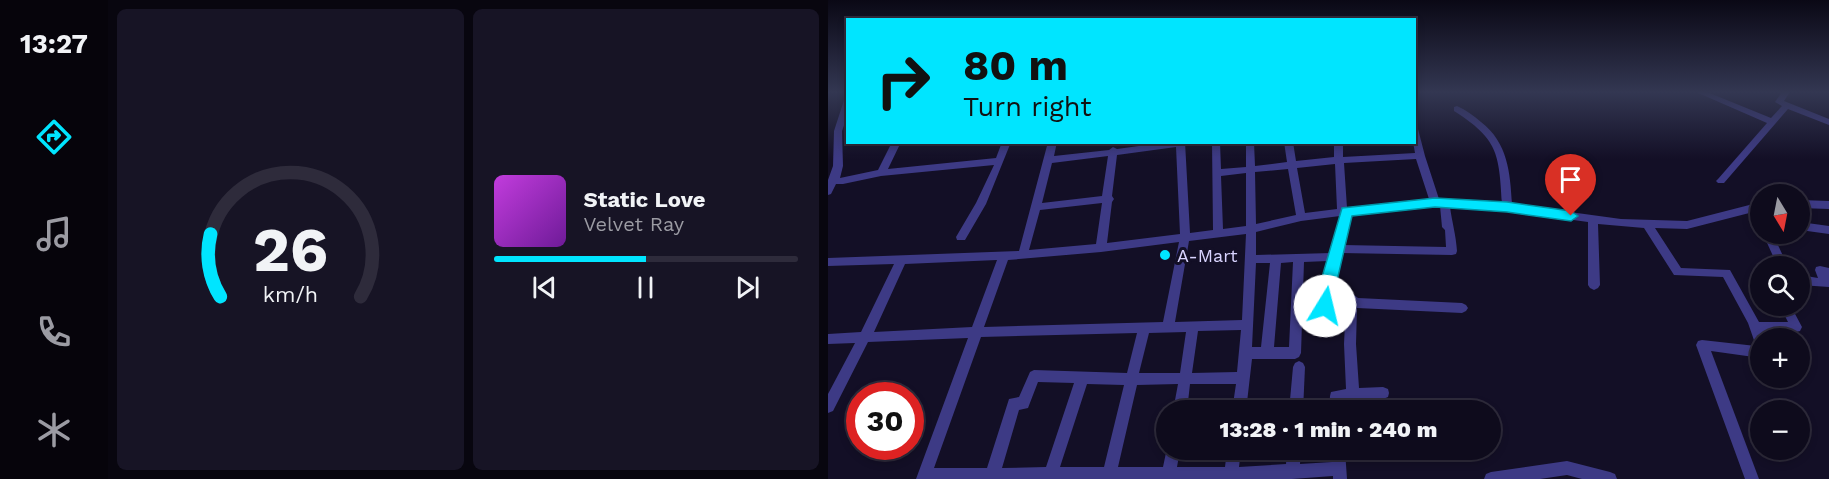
<!DOCTYPE html>
<meta charset="utf-8">
<style>
body{margin:0;font-family:"Work Sans",sans-serif;background:#171425;color:#f1f3f6;height:100vh;display:flex;flex-direction:column;font-size:22px;white-space:nowrap}
*{box-sizing:border-box;margin:0}
p{font-size:20px;color:#9b9ba3}
.icon{flex:none;width:33px;height:33px;fill:none;stroke:currentColor;stroke-width:2;stroke-linecap:round;stroke-linejoin:round}
.map{position:relative;flex:1;overflow:hidden}
.side{display:flex;flex-direction:column;gap:9px;padding:9px;background:#08060f;width:720px}
.side>*{flex:none}
.hud{position:absolute;left:18px;top:18px;width:570px;height:126px;border-radius:0px;box-shadow:0 3px 9px #0003,0 0 0 2px #2e2b3b;background:#00e5ff;color:#111;overflow:hidden}
.needle{width:39px;rotate:170deg}
.buttons{position:absolute;left:922px;top:184px;display:grid;gap:12px}
.buttons a{display:grid;place-items:center;width:60px;height:60px;border-radius:50%;background:#0e0b1c;box-shadow:0 3px 9px #0003,0 0 0 2px #2e2b3b;font-size:30px}
.speed{position:absolute;left:18px;top:382px;display:flex;gap:12px;font-size:30px;font-weight:700;text-align:center}
.speed>*{display:grid;place-content:center;width:78px;height:78px;border-radius:50%;background:#0e0b1c;box-shadow:0 3px 9px #0003,0 0 0 2px #2e2b3b;line-height:1}
.speed .limit{border:9px solid #d22;background:#fff;color:#111}
.pin{position:absolute;display:grid;place-items:center;width:51px;height:51px;color:#fff;margin:-62px -26px;border-radius:50% 50% 50% 0;rotate:-45deg;box-shadow:0 0 6px #0007}
.pin .icon{rotate:45deg}
.me{position:absolute;width:66px;margin:-33px;rotate:9deg;stroke-linejoin:round;filter:drop-shadow(0 0 4px #0008)}
.turn{display:flex;align-items:center;gap:21px;height:126px;padding:0 18px;font-size:27px}
.turn .icon{width:78px;height:78px;stroke-width:2.5}
.turn b{display:block;font-size:42px;line-height:51px}
.side .card{flex:1;display:flex;flex-direction:column;justify-content:center;gap:9px;min-width:0;padding:0 21px;border-radius:9px;background:#171425}
.side .dial{align-items:center;gap:0}
.dial svg{height:156px;overflow:visible;fill:none;stroke:#2e2b3b;stroke-width:7;stroke-linecap:round;text-anchor:middle}
.dial text{fill:#f1f3f6;stroke:none}
.song{display:flex;align-items:center;gap:18px}
.cover{width:72px;height:72px;border-radius:9px;background:linear-gradient(135deg,hsl(290 70% 55%),hsl(280 70% 35%))}
.played{height:6px;border-radius:3px;background:linear-gradient(90deg,#00e5ff 50%,#2e2b3b 50%)}
.keys{display:flex;justify-content:space-around;direction:ltr}
.side .tiles{flex:1;display:grid;gap:9px;grid-template-columns:repeat(2,1fr)}
.trip{position:absolute;left:328px;top:400px;width:345px;height:60px;border-radius:30px;background:#0e0b1c;box-shadow:0 3px 9px #0003,0 0 0 2px #2e2b3b;font-weight:800;line-height:60px;text-align:center}
main{display:flex;flex:1;min-height:0}
.dock{display:flex;flex-direction:column;width:108px;justify-content:space-around;align-items:center;background:#06040b;color:#9b9ba3}
.dock .icon{width:42px;height:42px}
.dock .selected{color:#00e5ff}
.dock b{font-size:27px;color:#f1f3f6}
.map>svg:first-child{display:block}
</style>
<main>
<nav class="dock">
<b>13:27</b>
<svg class="icon selected" aria-label="directions" viewBox="0 0 24 24"><path d="M12 3l9 9-9 9-9-9zM9 14v-3h6M13 9l2 2-2 2"/></svg>
<svg class="icon" aria-label="music" viewBox="0 0 24 24"><path d="M9 18V5l10-2v13"/><circle cx="6" cy="18" r="3"/><circle cx="16" cy="16" r="3"/></svg>
<svg class="icon" aria-label="phone" viewBox="0 0 24 24"><path d="M5 4h4l2 5-3 2q2 4 5 5l2-3 5 2v4C11 20 4 13 5 4z"/></svg>
<svg class="icon" aria-label="climate" viewBox="0 0 24 24"><path d="M12 3v18M4 7l16 10M4 17L20 7"/></svg>
</nav>
<section class="side">
<div class="tiles">
<div class="card dial"><svg viewBox="0 0 100 80">
<path d="M14 69A42 42 0 1 1 86 69"/>
<path d="M14 69A42 42 0 0 1 9 37" stroke="#00e5ff"/>
<text x="50" y="56" font-size="32" font-weight="700">26</text>
<text x="50" y="72" font-size="11">km/h</text>
</svg></div>
<div class="card">
<div class="song"><i class="cover"></i><div><b>Static Love</b><p>Velvet Ray</p></div></div>
<div class="played"></div>
<div class="keys"><svg class="icon" aria-label="previous" viewBox="0 0 24 24"><path d="M18 5L8 12l10 7zM5 5v14"/></svg><svg class="icon" aria-label="pause" viewBox="0 0 24 24"><path d="M8 5v14M16 5v14"/></svg><svg class="icon" aria-label="next" viewBox="0 0 24 24"><path d="M6 5l10 7-10 7zM19 5v14"/></svg></div>
</div>
</div>
</section>
<div class="map">
<svg width="1001" height="479" viewBox="0 0 1001 479">
<rect width="100%" height="100%" fill="#130f26"/>
<g fill="none" stroke-linecap="round" stroke-linejoin="round">
<g fill="#3d3a85" fill-rule="evenodd">
<path d="M868,92h11l64,26 11,-12 -7,-4 7,-10h8l-6,9 45,18v6l-41,-16 -64,74h-6l-2,-2 2,-2 49,-56z"/>
<path d="M17,97h3v17l-6,17 1,35 -3,12 38,-8 14,-28h9l-13,27 108,-11 6,-16h9l-25,62 -21,36h-8l-1,-3 20,-34 18,-38 -113,11 -38,8h-7l-5,10 -3,1v-15l5,-14 1,-35z"/>
<path d="M629,106c9,4 17,10 24,16 27,21 29,50 31,82l109,15 66,2 74,-19v8l-74,19 -32,-1 26,40 49,2 29,52h29l-7,-14 1,-2h18v-4l4,4 -2,3 -8,3 8,15 -2,4 -4,1h-33l2,7h-4v19l-50,-7 48,128h-14l-49,-134 2,-4 4,-1 54,6 -8,-23 -25,-46 -49,-2 -30,-47 -46,-4 2,61 -2,3 -4,2 -4,-2 -2,-3v-63l-81,-11 -57,-4c2,15 6,28 7,44l-1,3 -4,1 -111,-2 -9,35 21,6 5,4 104,5 4,2 2,3 -2,3 -4,2 -105,-5 -1,36 3,44 24,-1 5,2 1,4 -1,4 -5,2 -40,3v9h-14l1,-15 1,-4 15,-3 -2,-45 2,-42 -15,-5 -1,24 -2,4 -4,1 -4,-1 -2,-4 2,-30 8,-30 -24,1 -3,91 -2,4 -4,2h-43l-6,52h-14l4,-27h-46l-3,27h-14l5,-27 -41,1 -19,82h45l4,-19v2h13l-3,17h48l2,-17h14l-2,17 47,-3 1,-14h14l-1,14 32,-2 -1,-12h14l2,29h-14v-3l-41,3h-376l52,-141 -100,4 -35,69 -5,2v-19l27,-51 -27,1v-10l33,-2 33,-68 -66,2v-8l191,-7 29,-109h9l-3,14 55,-6 4,-3 4,2 51,-7h17l5,91 23,-3 -1,-88h8l1,27 25,-2v-25h8l1,24 32,-4 -3,-20h9l3,19 38,-4v-15h9v15l72,-4 -2,-11h1v-16l4,3 7,27 14,43 63,4c-3,-50 -4,-64 -48,-92v-4zM348,147l4,87 -73,9 5,-41 2,-3 -2,-3 5,-41zM280,156l-6,40 -60,7 10,-40zM588,159l13,40 -82,9 -3,-45zM507,164l2,45 -32,4 -8,-45zM460,169l8,46 -40,9 -1,-52zM418,173v53l-23,3 -2,-53zM274,203l-6,41 -67,6 11,-40zM607,206h5l2,21 3,3 1,17 -103,-2 7,-30zM512,216l-9,37 -75,2v-23l45,-11zM418,234l-4,86 -67,2 14,-81zM351,242l-16,80 -179,5 24,-67 93,-8zM169,260l-25,67 -98,5 31,-68zM465,262l-4,85h-15l7,-84zM428,263h14l-9,84h-9zM413,330l-4,42 -45,1 6,-42zM358,332l-6,41h-41l10,-40zM309,333l-10,40 -93,-3 -4,2 -11,25 -10,2 -22,69h-53l47,-131zM210,382l36,1 -28,84 -44,1 17,-58 9,-2zM259,384l37,1 -20,82h-44z"/>
<path d="M972,200l29,1v8l-29,-1z"/>
<path d="M972,222l29,4v8l-29,-4z"/>
<path d="M935,234h10l15,33h-10z"/>
<path d="M992,266l9,2v19l-29,-2v-10l18,3 -3,-8 1,-3z"/>
<path d="M471,361l4,2 2,4 -2,44h-14l4,-44 2,-4z"/>
<path d="M739,461l43,11 5,2 2,5h-35l-15,-4 -27,4h-56l2,-5 5,-2z"/>
</g>
</g>
<linearGradient id="sky" x2="0" y2="1"><stop stop-color="#0a0815"/><stop offset="0.58" stop-color="#333752"/><stop offset="1" stop-color="#333752" stop-opacity="0"/></linearGradient>
<rect width="1001" height="159" fill="url(#sky)"/>
<path fill="#00e5ff" stroke="#0095a6" stroke-width="1.5" d="M607,198l72,4 64,9 7,5 -7,5 -64,-9 -72,-5 -83,9 -22,95h-11l-1,-20 24,-83z"/>
<circle fill="#00e5ff" stroke="#130f26" stroke-width="2" cx="337" cy="255" r="6"/>
<g text-anchor="middle" dominant-baseline="central" stroke-width="6" stroke-linejoin="round" paint-order="stroke">
<g font-size="18" fill="#d9d4ff" stroke="#130f26" text-anchor="start">
<text x="349" y="255">A-Mart</text>
</g>
</g>
</svg>
<div class="buttons">
<a><svg class="needle" viewBox="-14 -14 28 28"><path d="M0-13l5 13h-10z" fill="#e53935"/><path d="M0 13l5-13h-10z" fill="#9b9ba3"/></svg></a>
<a><svg class="icon" aria-label="search" viewBox="0 0 24 24"><circle cx="10" cy="10" r="6"/><path d="M15 15l6 6"/></svg></a>
<a>+</a>
<a>−</a>
</div>
<div class="speed"><div class="limit">30</div></div>
<div class="pin" style="left:743px;top:216px;background:#d93025"><svg class="icon" aria-label="arrive" viewBox="0 0 24 24"><path d="M6 21V4h12l-3 4 3 4H6"/></svg></div>
<svg class="me" style="left:497px;top:306px" viewBox="-20 -20 40 40"><circle r="19" fill="#fff"/><path d="M0-13L10 11 0 6-10 11z" fill="#00e5ff"/></svg>
<div class="trip">13:28 · 1 min · 240 m</div>
<div class="hud">
<div class="turn"><svg class="icon" aria-label="right" viewBox="0 0 24 24"><path d="M7 20v-9h11M14 6l5 5-5 5"/></svg><div><b>80 m</b>Turn right</div></div>
</div>
</div>
</main>
